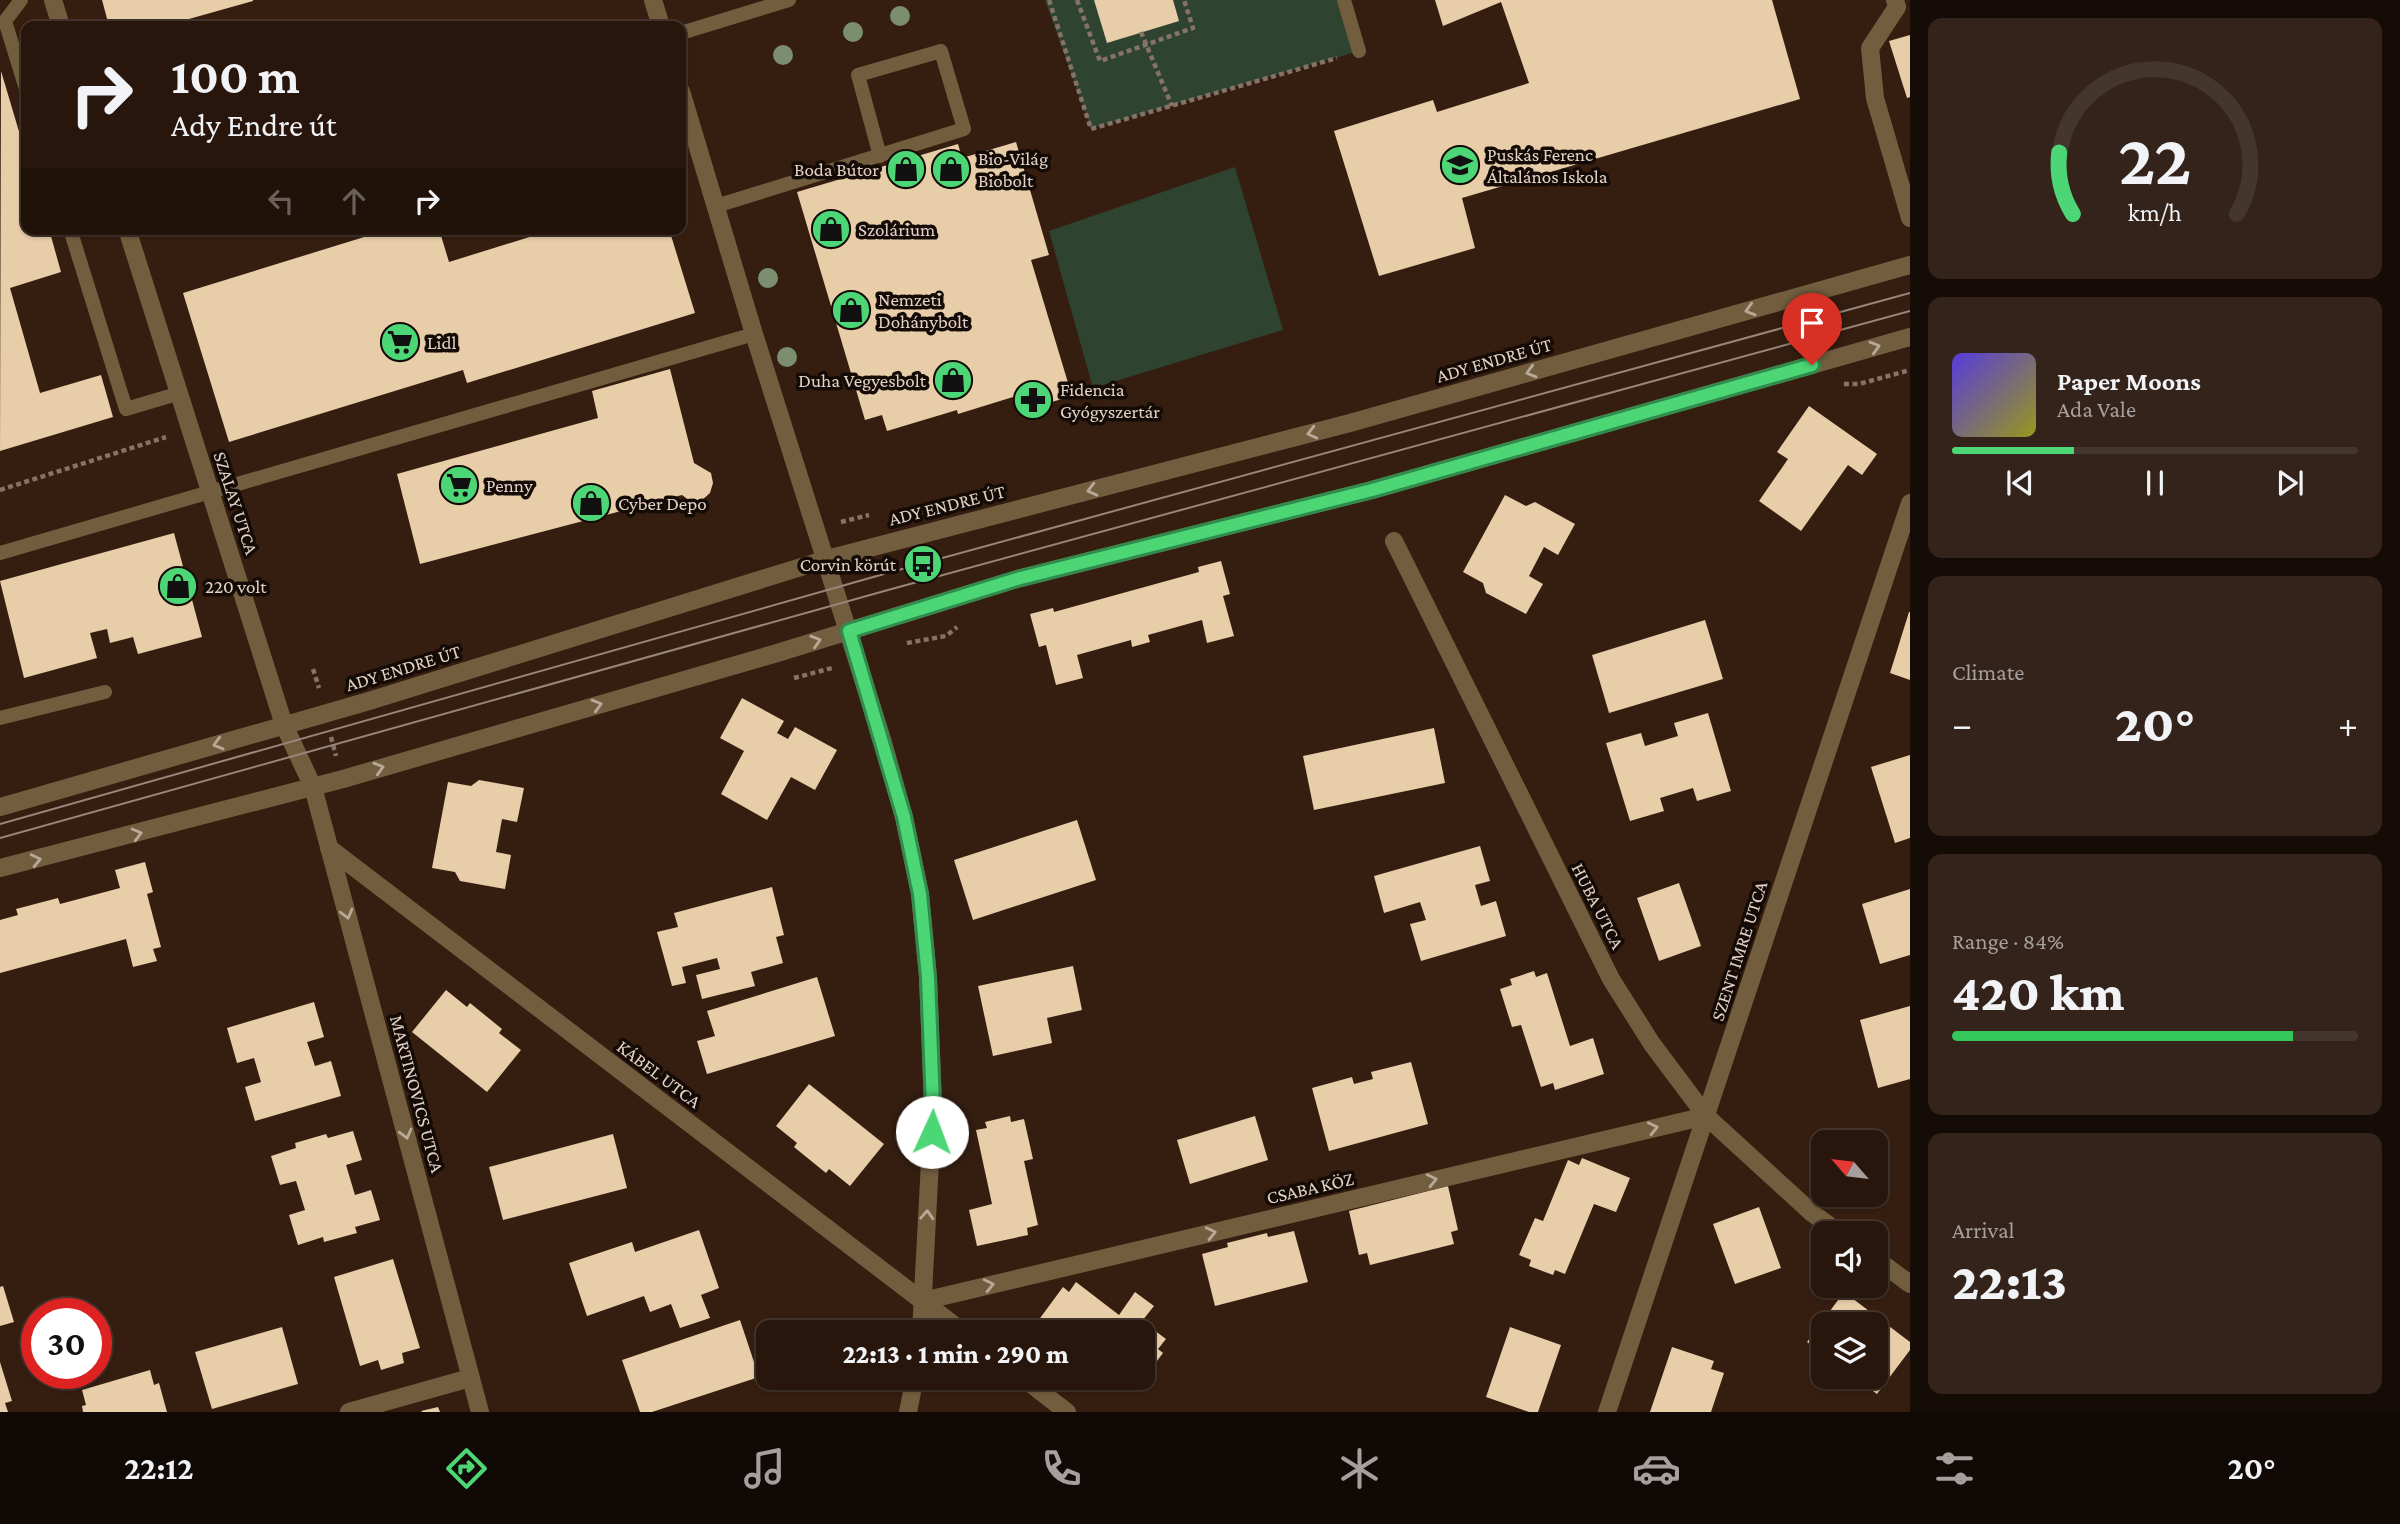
<!DOCTYPE html>
<meta charset="utf-8">
<style>
body{margin:0;font-family:"Crimson Pro",serif;background:#34231a;color:#f1f3f6;height:100vh;display:flex;flex-direction:column;font-size:26px;white-space:nowrap}
*{box-sizing:border-box;margin:0}
p{font-size:23px;color:#a59f9d}
.icon{flex:none;width:38px;height:38px;fill:none;stroke:currentColor;stroke-width:2;stroke-linecap:round;stroke-linejoin:round}
.map{position:relative;flex:1;overflow:hidden}
.details{display:flex;flex-direction:column;gap:18px;padding:18px;background:#160c07;width:490px}
.details>*{flex:none}
.guide{position:absolute;left:21px;top:21px;width:665px;height:214px;border-radius:14px;box-shadow:0 2px 5px #0004,0 0 0 2px #44352d;background:#28160c;color:#f1f3f6;overflow:hidden}
.needle{width:46px;rotate:298deg}
.fabs{position:absolute;left:1811px;top:1130px;display:grid;gap:14px}
.fabs a{display:grid;place-items:center;width:77px;height:77px;border-radius:14px;background:#28160c;box-shadow:0 2px 5px #0004,0 0 0 2px #44352d;font-size:35px}
.speed{position:absolute;left:21px;top:1298px;display:flex;gap:14px;font-size:35px;font-weight:700;text-align:center}
.speed>*{display:grid;place-content:center;width:91px;height:91px;border-radius:50%;background:#28160c;box-shadow:0 2px 5px #0004,0 0 0 2px #44352d;line-height:1}
.speed .limit{border:10px solid #d22;background:#fff;color:#111}
.pin{position:absolute;display:grid;place-items:center;width:60px;height:60px;color:#fff;margin:-72px -30px;border-radius:50% 50% 50% 0;rotate:-45deg;box-shadow:0 0 7px #0007}
.pin .icon{rotate:45deg}
.me{position:absolute;width:77px;margin:-38px;rotate:2deg;stroke-linejoin:round;filter:drop-shadow(0 0 5px #0008)}
.turn{display:flex;align-items:center;gap:24px;height:147px;padding:0 35px;font-size:32px}
.turn .icon{width:91px;height:91px;stroke-width:2.5}
.turn b{display:block;font-size:49px;line-height:60px}
.lanes{display:flex;align-items:center;height:66px;padding:0 35px;background:#0003;justify-content:center;gap:35px;direction:ltr}
.lanes .off{opacity:.35}
.big{font-size:52px;font-weight:800;line-height:1.1}
.details .widget{flex:1;display:flex;flex-direction:column;justify-content:center;gap:10px;min-width:0;padding:0 24px;border-radius:14px;background:#34231a}
.details .dial{align-items:center;gap:0}
.dial svg{height:182px;overflow:visible;fill:none;stroke:#44352d;stroke-width:7;stroke-linecap:round;text-anchor:middle}
.dial text{fill:#f1f3f6;stroke:none}
.song{display:flex;align-items:center;gap:21px}
.cover{width:84px;height:84px;border-radius:10px;background:linear-gradient(135deg,hsl(250 70% 55%),hsl(60 70% 35%))}
.played{height:7px;border-radius:4px;background:linear-gradient(90deg,#4cd676 30%,#44352d 30%)}
.keys{display:flex;justify-content:space-around;direction:ltr}
.heat{display:flex;justify-content:space-between;align-items:center;font-size:38px;direction:ltr}
.charge{height:10px;border-radius:5px;background:linear-gradient(90deg,#34c759 84%,#44352d 0)}
.trip{position:absolute;left:756px;top:1320px;width:399px;height:70px;border-radius:14px;background:#28160c;box-shadow:0 2px 5px #0004,0 0 0 2px #44352d;font-weight:800;line-height:70px;text-align:center}
.menu{display:flex;height:112px;justify-content:space-around;align-items:center;background:#100905;color:#a59f9d}
.menu .icon{width:49px;height:49px}
.menu .selected{color:#4cd676}
.menu b{font-size:32px;color:#f1f3f6}
main{display:flex;flex:1;min-height:0}
.map>svg:first-child{display:block}
</style>
<main>
<div class="map">
<svg width="1910" height="1412" viewBox="0 0 1910 1412">
<rect width="100%" height="100%" fill="#351e10"/>
<g fill="#2f4331">
<path d="M1045,0h299l15,51 -268,78z"/>
<path d="M1235,167l48,163 -190,58 -44,-157z"/>
</g>
<g fill="#e8cda9">
<path d="M102,0h151v1l-89,25h-55z"/>
<path d="M1094,0h79l6,21 -72,22z"/>
<path d="M1435,0h337l28,99 -338,99 13,50 -96,28 -45,-145 99,-31 4,12 92,-29 -28,-81 -58,24z"/>
<path d="M1910,35v62l-3,1 -18,-57z"/>
<path d="M1,71l25,84v74h23l12,43 -51,16 30,105 61,-18 12,42 -113,34z"/>
<path d="M1016,142l33,113 -18,5 41,136 -54,16 -5,-15 -55,17 -1,-4 -70,21 -5,-16 -17,5 -68,-228 161,-48 4,14z"/>
<path d="M390,229h49l10,33 106,-33h114l26,84 -228,70 -4,-13 -234,72 -46,-149z"/>
<path d="M670,369l24,94 17,10 2,10 -3,10 -9,8h-11l-8,-6 -262,69 -23,-90 201,-56 -6,-27z"/>
<path d="M1809,406l68,48 -15,21 -14,-10 -47,66 -42,-30 29,-42 -11,-7z"/>
<path d="M1505,495l21,11 9,-4 40,22 -17,31 -14,-8 -15,29 14,8 -17,30 -40,-21 -3,-10 -20,-11z"/>
<path d="M174,533l28,104 -64,17 -5,-17 -23,6 -3,-14 -17,4 7,25 -73,20 -24,-97z"/>
<path d="M1221,561l9,33 -7,2 11,40 -27,7 -5,-23 -54,15 2,7 -18,5 -1,-7 -54,15 6,23 -27,7 -10,-40 -7,2 -9,-33 23,-6 1,4 145,-40 -1,-5z"/>
<path d="M1909,612h1v68l-20,-7z"/>
<path d="M1705,620l18,59 -114,34 -17,-58z"/>
<path d="M742,698l42,23 -7,12 11,6 7,-12 42,23 -22,40 -24,-13 -24,43 -46,-26 23,-43 -24,-13z"/>
<path d="M1708,713l23,78 -34,10 -4,-13 -33,10 4,13 -34,10 -24,-78 35,-10 4,13 33,-10 -4,-13z"/>
<path d="M1434,728l11,55 -131,27 -11,-54z"/>
<path d="M1910,755v83l-15,5 -24,-76z"/>
<path d="M479,780l45,8 -7,34 -15,-3 -6,33 15,3 -6,34 -45,-8 -5,-9 -23,-4 16,-86 23,4z"/>
<path d="M1077,820l19,60 -123,40 -19,-60z"/>
<path d="M1480,846l10,35 -15,4 6,21 15,-5 10,35 -85,25 -11,-37 16,-4 -6,-18 -36,11 -10,-37z"/>
<path d="M145,862l8,30 -6,2 14,53 -8,2 4,12 -24,6 -7,-28 -126,34v-53l18,-5 -2,-6 42,-11 2,6 60,-16 -5,-18z"/>
<path d="M1679,883l22,63 -42,15 -22,-63z"/>
<path d="M772,887l12,48 -8,2 7,26 -32,9 4,14 -53,13 -6,-24 24,-6 -3,-11 -35,9 4,16 -14,3 -15,-54 21,-5 -4,-14z"/>
<path d="M1910,889v66l-30,9 -18,-60z"/>
<path d="M1073,966l9,44 -35,8 5,25 -59,13 -15,-70z"/>
<path d="M1534,971l2,6 11,-4 23,73 23,-8 11,36 -49,16 -2,-7 -12,4 -20,-62 -9,2 -12,-38 12,-4 -2,-6z"/>
<path d="M817,977l18,59 -128,38 -10,-33 18,-5 -8,-25z"/>
<path d="M446,990l21,17 3,-4 32,26 -3,4 22,17 -34,42 -75,-60z"/>
<path d="M314,1002l10,35 -17,5 8,24 16,-5 10,35 -86,25 -10,-34 16,-5 -7,-24 -17,5 -10,-35z"/>
<path d="M1910,1006v73l-32,9 -18,-68z"/>
<path d="M1411,1062l17,62 -99,27 -17,-63 40,-11 2,7 19,-5 -2,-7z"/>
<path d="M809,1084l75,60 -34,42 -21,-17 -3,4 -32,-26 3,-4 -21,-17z"/>
<path d="M1010,1116l1,6 13,-3 9,40 -9,2 14,64 -11,3 1,7 -51,11 -8,-36 23,-6 -16,-74 11,-2 -2,-6z"/>
<path d="M1255,1116l13,44 -78,24 -13,-44z"/>
<path d="M353,1131l9,29 -16,5 9,30 16,-5 9,30 -25,7 2,6 -33,9 -1,-5 -25,8 -9,-30 16,-5 -9,-29 -16,4 -9,-29 25,-8 -1,-5 31,-9 2,4z"/>
<path d="M613,1134l14,54 -124,32 -14,-53z"/>
<path d="M1582,1158l48,20 -14,34 -22,-8 -29,70 -10,-4 -2,5 -24,-9 2,-6 -12,-5 16,-37 8,3 25,-61 11,5z"/>
<path d="M1448,1186l10,44 -7,2 3,12 -84,21 -3,-12 -8,2 -10,-44z"/>
<path d="M1759,1207l22,61 -46,16 -22,-60z"/>
<path d="M699,1230l20,58 -18,7 9,23 -30,10 -9,-24 -21,8 -6,-16 -57,20 -18,-53 63,-21 3,10z"/>
<path d="M1294,1231l14,51 -93,24 -13,-52 26,-7 -1,-4 40,-10 1,4z"/>
<path d="M393,1259l27,89 -18,5 2,10 -23,7 -3,-10 -18,6 -26,-89z"/>
<path d="M1076,1282l43,33 16,-23 19,14 -12,15 24,18 -8,10 5,4 -15,20 -5,-4v-37h-108l-3,-3 31,-42 6,5z"/>
<path d="M3,1286l11,36 -14,4v-39z"/>
<path d="M1844,1292l66,50v8l-33,44 -23,-17h22v-52h-52v29l-17,-12z"/>
<path d="M740,1320l19,57 -107,35h-12l-18,-52z"/>
<path d="M282,1327l16,57 -86,25 -17,-57z"/>
<path d="M1510,1327l51,18 -23,67h-9l-43,-15z"/>
<path d="M1672,1347l42,14 -3,8 13,4 -13,39h-61z"/>
<path d="M0,1362l12,39 -7,2 3,9h-8z"/>
<path d="M150,1370l4,15 5,-2 8,29h-84l-1,-6 4,-1 -4,-15z"/>
<path d="M438,1407l2,5h-18l-1,-1z"/>
</g>
<g fill="none" stroke-linecap="round" stroke-linejoin="round">
<g stroke="#867266" stroke-width="4.5" stroke-dasharray="5 3.5" stroke-linecap="butt">
<path d="M1049,0l42,129 246,-71"/>
<path d="M1077,0l23,61 93,-33 -9,-28"/>
<path d="M1141,32l31,74"/>
<path d="M1844,384h15l51,-14"/>
<path d="M0,490l166,-53"/>
<path d="M841,522l28,-7"/>
<path d="M907,643l39,-7 11,-9"/>
<path d="M313,669l6,19"/>
<path d="M794,678l38,-10"/>
<path d="M331,737l5,19"/>
</g>
<g stroke="#725e3f" stroke-width="14">
<path d="M21,0l-16,21 21,68"/>
<path d="M1344,0l15,51"/>
<path d="M681,33l108,-33"/>
<path d="M716,206l248,-77 -23,-78 -83,24 22,81"/>
<path d="M70,229l56,180 54,-16"/>
<path d="M0,553l754,-219"/>
<path d="M0,718l105,-26"/>
</g>
<g stroke="#725e3f" stroke-width="18">
<path d="M53,0l8,26"/>
<path d="M653,0l8,26"/>
<path d="M1895,0l2,7 -27,41 5,50 35,120"/>
<path d="M681,91l73,243 128,405 22,78 16,77 8,83 5,128 -12,227"/>
<path d="M127,229l157,496 29,62 167,625"/>
<path d="M1394,541l217,438 41,65 54,72 106,97 29,21"/>
<path d="M329,848l634,484"/>
<path d="M1876,1259l34,25"/>
<path d="M923,1301l783,-185"/>
<path d="M1022,1377l45,35"/>
<path d="M349,1412l121,-34"/>
<path d="M908,1412l7,-35"/>
<path d="M1607,1412l303,-909"/>
</g>
<g stroke="#725e3f" stroke-width="18">
<path d="M0,807l369,-106 458,-142 523,-136 560,-158"/>
<path d="M0,868l343,-89 431,-125 243,-75 355,-89 538,-153"/>
</g>
<g stroke="#98857a" stroke-width="2">
<path d="M0,824l884,-250 1026,-281"/>
<path d="M0,838l888,-248 1022,-279"/>
</g>
</g>
<g fill="#7b8e6e">
<circle cx="900" cy="16" r="10"/>
<circle cx="853" cy="32" r="10"/>
<circle cx="783" cy="55" r="10"/>
<circle cx="768" cy="278" r="10"/>
<circle cx="787" cy="357" r="10"/>
</g>
<defs><path id="oneway-chevron" d="M-2-3.5L2.5 0L-2 3.5" fill="none" stroke-width="1.6" stroke-linecap="round" stroke-linejoin="round" transform="scale(1.75)"/></defs>
<g stroke="#baa998">
<use href="#oneway-chevron" transform="translate(1750 310) rotate(164)"/>
<use href="#oneway-chevron" transform="translate(1875 347) rotate(-16)"/>
<use href="#oneway-chevron" transform="translate(1531 372) rotate(164)"/>
<use href="#oneway-chevron" transform="translate(1312 433) rotate(166)"/>
<use href="#oneway-chevron" transform="translate(1092 490) rotate(166)"/>
<use href="#oneway-chevron" transform="translate(816 641) rotate(-17)"/>
<use href="#oneway-chevron" transform="translate(597 705) rotate(-16)"/>
<use href="#oneway-chevron" transform="translate(218 744) rotate(164)"/>
<use href="#oneway-chevron" transform="translate(379 768) rotate(-16)"/>
<use href="#oneway-chevron" transform="translate(137 834) rotate(-15)"/>
<use href="#oneway-chevron" transform="translate(36 860) rotate(-13)"/>
<use href="#oneway-chevron" transform="translate(347 914) rotate(75)"/>
<use href="#oneway-chevron" transform="translate(1653 1128) rotate(-13)"/>
<use href="#oneway-chevron" transform="translate(406 1134) rotate(75)"/>
<use href="#oneway-chevron" transform="translate(1432 1180) rotate(-13)"/>
<use href="#oneway-chevron" transform="translate(927 1215) rotate(-87)"/>
<use href="#oneway-chevron" transform="translate(1211 1233) rotate(-13)"/>
<use href="#oneway-chevron" transform="translate(989 1285) rotate(-13)"/>
</g>
<g fill="none" stroke-linecap="round" stroke-linejoin="round">
<g stroke="#318b4d" stroke-width="18">
<path id="route" d="M932,1132l1,-27 -5,-128 -8,-83 -16,-77 -55,-186 168,-52 355,-89 440,-125"/>
</g>
<use href="#route" stroke="#4cd676" stroke-width="12"/>
</g>
<defs>
<g id="school-disc" transform="scale(2.0125)"><circle r="9.5" fill="#4cd676" stroke="#150b06"/><path d="M0-5L7-2L0 1L-7-2ZM-4 1L0 2.5L4 1V4Q0 6-4 4Z" fill="#111"/></g>
<g id="shop-disc" transform="scale(2.0125)"><circle r="9.5" fill="#4cd676" stroke="#150b06"/><path d="M-5-2.5h2.3a2.7 3.5 0 0 1 5.4 0H5L5.5 6h-11ZM-1.5-2.5h3a1.5 2.3 0 0 0-3 0Z" fill="#111"/></g>
<g id="supermarket-disc" transform="scale(2.0125)"><circle r="9.5" fill="#4cd676" stroke="#150b06"/><path d="M-6-5.5h2.5l.6 2H6L4.5 2H-2.5L-4.4-4H-6ZM-1.5 3.2a1.3 1.3 0 1 0 .1 0ZM3 3.2a1.3 1.3 0 1 0 .1 0Z" fill="#111"/></g>
<g id="pharmacy-disc" transform="scale(2.0125)"><circle r="9.5" fill="#4cd676" stroke="#150b06"/><path d="M-2-6h4v4h4v4h-4v4h-4v-4h-4v-4h4Z" fill="#111"/></g>
<g id="bus-disc" transform="scale(2.0125)"><circle r="9.5" fill="#4cd676" stroke="#150b06"/><path d="M-5-6H5V4H4V6H2V4H-2V6H-4V4H-5ZM-3.5-4V0h7V-4ZM-3.5 1.2v1.5H-2V1.2ZM2 1.2v1.5H3.5V1.2Z" fill="#111"/></g>
</defs>
<g fill-rule="evenodd">
<use href="#school-disc" x="1460" y="165"/>
<use href="#shop-disc" x="906" y="169"/>
<use href="#shop-disc" x="951" y="169"/>
<use href="#shop-disc" x="831" y="229"/>
<use href="#shop-disc" x="851" y="310"/>
<use href="#supermarket-disc" x="400" y="342"/>
<use href="#shop-disc" x="953" y="380"/>
<use href="#pharmacy-disc" x="1033" y="400"/>
<use href="#supermarket-disc" x="459" y="485"/>
<use href="#shop-disc" x="591" y="503"/>
<use href="#bus-disc" x="923" y="564"/>
<use href="#shop-disc" x="178" y="586"/>
</g>
<g text-anchor="middle" dominant-baseline="central" stroke-width="7" stroke-linejoin="round" paint-order="stroke">
<g font-size="19" fill="#e1d1c8" stroke="#150b06" text-anchor="start">
<text x="1487" y="154">Puskás Ferenc<tspan x="1487" dy="22">Általános Iskola</tspan></text>
<text x="978" y="158">Bio-Világ<tspan x="978" dy="22">Biobolt</tspan></text>
<text x="879" y="169" text-anchor="end">Boda Bútor</text>
<text x="858" y="229">Szolárium</text>
<text x="878" y="299">Nemzeti<tspan x="878" dy="22">Dohánybolt</tspan></text>
<text x="427" y="342">Lidl</text>
<text x="926" y="380" text-anchor="end">Duha Vegyesbolt</text>
<text x="1060" y="389">Fidencia<tspan x="1060" dy="22">Gyógyszertár</tspan></text>
<text x="486" y="485">Penny</text>
<text x="618" y="503">Cyber Depo</text>
<text x="896" y="564" text-anchor="end">Corvin körút</text>
<text x="205" y="586">220 volt</text>
</g>
<g font-size="19" fill="#e1d1c8" stroke="#150b06">
<text transform="translate(1494 360) rotate(-16)">ADY ENDRE ÚT</text>
<text transform="translate(236 503) rotate(72)">SZALAY UTCA</text>
<text transform="translate(947 505) rotate(-14)">ADY ENDRE ÚT</text>
<text transform="translate(403 668) rotate(-17)">ADY ENDRE ÚT</text>
<text transform="translate(1598 906) rotate(63)">HUBA UTCA</text>
<text transform="translate(1739 951) rotate(-72)">SZENT IMRE UTCA</text>
<text transform="translate(659 1074) rotate(37)">KÁBEL UTCA</text>
<text transform="translate(417 1094) rotate(75)">MARTINOVICS UTCA</text>
<text transform="translate(1310 1188) rotate(-13)">CSABA KÖZ</text>
</g>
</g>
</svg>
<div class="fabs">
<a><svg class="needle" viewBox="-14 -14 28 28"><path d="M0-13l5 13h-10z" fill="#e53935"/><path d="M0 13l5-13h-10z" fill="#a59f9d"/></svg></a>
<a><svg class="icon" aria-label="sound" viewBox="0 0 24 24"><path d="M4 9h4l5-4v14l-5-4H4zM17 9q2 3 0 6"/></svg></a>
<a><svg class="icon" aria-label="layers" viewBox="0 0 24 24"><path d="M12 4l9 5-9 5-9-5zM3 14l9 5 9-5"/></svg></a>
</div>
<div class="speed"><div class="limit">30</div></div>
<div class="pin" style="left:1812px;top:365px;background:#d93025"><svg class="icon" aria-label="arrive" viewBox="0 0 24 24"><path d="M6 21V4h12l-3 4 3 4H6"/></svg></div>
<svg class="me" style="left:932px;top:1132px" viewBox="-20 -20 40 40"><circle r="19" fill="#fff"/><path d="M0-13L10 11 0 6-10 11z" fill="#4cd676"/></svg>
<div class="trip">22:13 · 1 min · 290 m</div>
<div class="guide">
<div class="turn"><svg class="icon" aria-label="right" viewBox="0 0 24 24"><path d="M7 20v-9h11M14 6l5 5-5 5"/></svg><div><b>100 m</b>Ady Endre út</div></div>
<div class="lanes"><svg class="icon off" aria-label="left" viewBox="0 0 24 24"><path d="M17 20v-9H6M10 6l-5 5 5 5"/></svg><svg class="icon off" aria-label="ahead" viewBox="0 0 24 24"><path d="M12 20V5M6 11l6-6 6 6"/></svg><svg class="icon" aria-label="right" viewBox="0 0 24 24"><path d="M7 20v-9h11M14 6l5 5-5 5"/></svg></div>
</div>
</div>
<section class="details">
<div class="widget dial"><svg viewBox="0 0 100 80">
<path d="M14 69A42 42 0 1 1 86 69"/>
<path d="M14 69A42 42 0 0 1 8 42" stroke="#4cd676"/>
<text x="50" y="56" font-size="32" font-weight="700">22</text>
<text x="50" y="72" font-size="11">km/h</text>
</svg></div>
<div class="widget">
<div class="song"><i class="cover"></i><div><b>Paper Moons</b><p>Ada Vale</p></div></div>
<div class="played"></div>
<div class="keys"><svg class="icon" aria-label="previous" viewBox="0 0 24 24"><path d="M18 5L8 12l10 7zM5 5v14"/></svg><svg class="icon" aria-label="pause" viewBox="0 0 24 24"><path d="M8 5v14M16 5v14"/></svg><svg class="icon" aria-label="next" viewBox="0 0 24 24"><path d="M6 5l10 7-10 7zM19 5v14"/></svg></div>
</div>
<div class="widget"><p>Climate</p>
<div class="heat"><a>−</a><b class="big">20°</b><a>+</a></div>
</div>
<div class="widget"><p>Range · 84%</p><b class="big">420 km</b><div class="charge"></div></div>
<div class="widget"><p>Arrival</p><b class="big">22:13</b></div>
</section>
</main>
<nav class="menu">
<b>22:12</b>
<svg class="icon selected" aria-label="directions" viewBox="0 0 24 24"><path d="M12 3l9 9-9 9-9-9zM9 14v-3h6M13 9l2 2-2 2"/></svg>
<svg class="icon" aria-label="music" viewBox="0 0 24 24"><path d="M9 18V5l10-2v13"/><circle cx="6" cy="18" r="3"/><circle cx="16" cy="16" r="3"/></svg>
<svg class="icon" aria-label="phone" viewBox="0 0 24 24"><path d="M5 4h4l2 5-3 2q2 4 5 5l2-3 5 2v4C11 20 4 13 5 4z"/></svg>
<svg class="icon" aria-label="climate" viewBox="0 0 24 24"><path d="M12 3v18M4 7l16 10M4 17L20 7"/></svg>
<svg class="icon" aria-label="car" viewBox="0 0 24 24"><path d="M5 17H2v-5l4-1 3-4h7l3 4 3 1v5h-3M9 17h6M6 11h13"/><circle cx="7" cy="17" r="2"/><circle cx="17" cy="17" r="2"/></svg>
<svg class="icon" aria-label="filters" viewBox="0 0 24 24"><path d="M4 7h16M4 17h16"/><circle cx="9" cy="7" r="2"/><circle cx="15" cy="17" r="2"/></svg>
<b>20°</b>
</nav>
